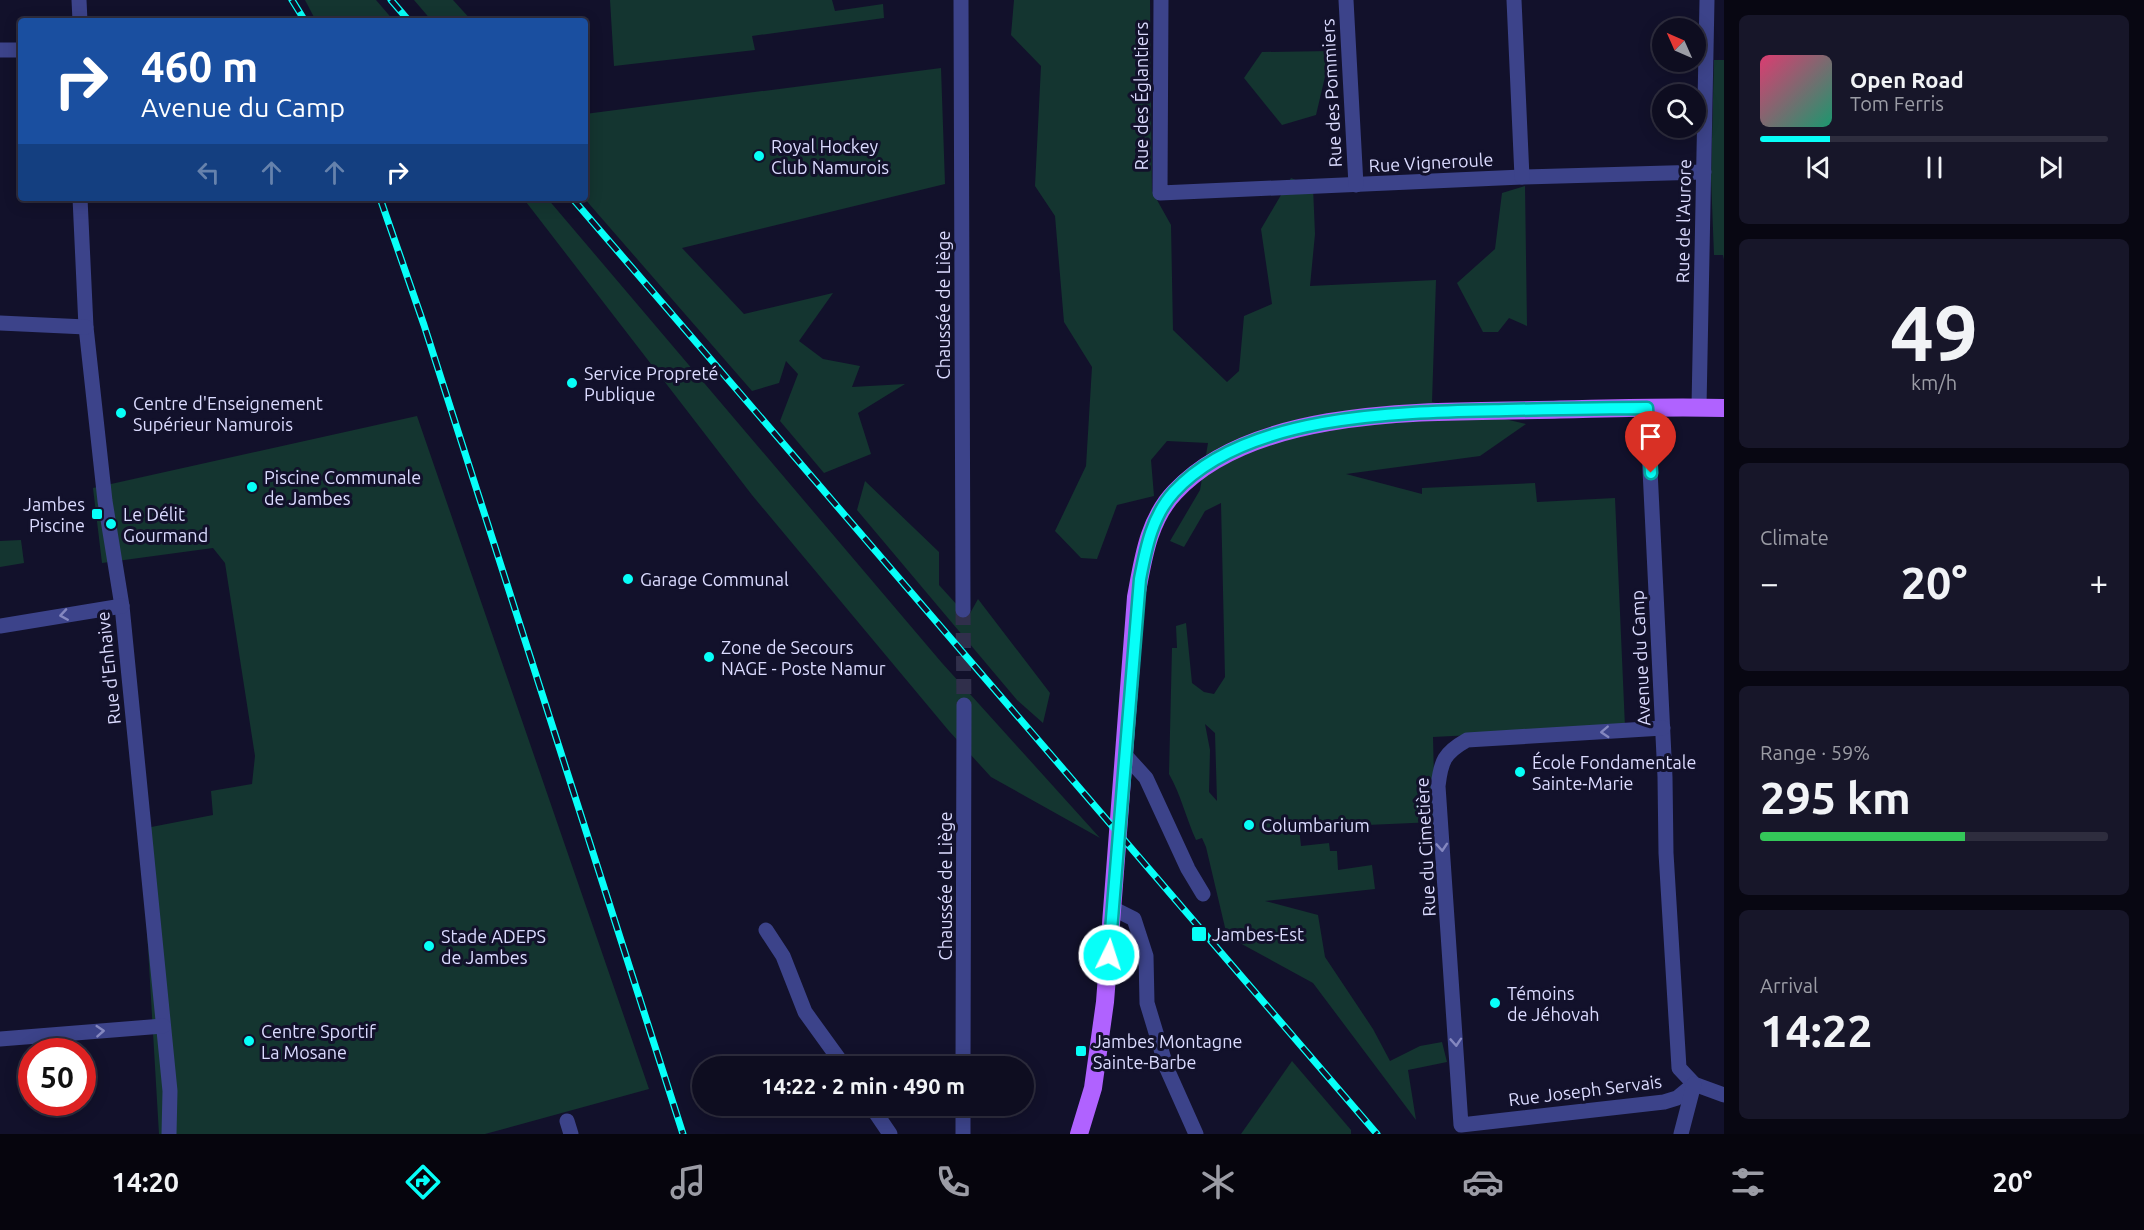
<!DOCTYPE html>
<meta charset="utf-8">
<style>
body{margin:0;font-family:Ubuntu,sans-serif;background:#171629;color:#f1f3f6;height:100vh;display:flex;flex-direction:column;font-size:22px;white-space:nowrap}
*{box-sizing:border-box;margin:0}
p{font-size:20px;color:#9b9ca5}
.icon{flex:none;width:33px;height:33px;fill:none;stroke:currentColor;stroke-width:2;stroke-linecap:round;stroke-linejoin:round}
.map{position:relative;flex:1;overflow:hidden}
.details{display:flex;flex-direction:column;gap:15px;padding:15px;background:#080712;width:420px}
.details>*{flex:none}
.top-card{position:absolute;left:18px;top:18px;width:570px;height:183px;border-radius:6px;box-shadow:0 3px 15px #0003,0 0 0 2px #2e2d3e;background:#1a4fa0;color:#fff;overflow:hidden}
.needle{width:39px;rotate:315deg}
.tools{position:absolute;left:1652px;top:18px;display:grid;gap:12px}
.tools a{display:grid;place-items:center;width:54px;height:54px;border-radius:50%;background:#0e0d20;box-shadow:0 3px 15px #0003,0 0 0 2px #2e2d3e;font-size:30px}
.speed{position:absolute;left:18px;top:1038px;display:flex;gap:12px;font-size:30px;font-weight:700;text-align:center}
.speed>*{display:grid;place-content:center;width:78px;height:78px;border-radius:50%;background:#0e0d20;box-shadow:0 3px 15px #0003,0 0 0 2px #2e2d3e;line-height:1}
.speed .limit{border:9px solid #d22;background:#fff;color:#111}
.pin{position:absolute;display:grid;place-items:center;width:51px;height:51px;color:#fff;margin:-62px -26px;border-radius:50% 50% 50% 0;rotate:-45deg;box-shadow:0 0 6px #0007}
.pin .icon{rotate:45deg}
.me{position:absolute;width:66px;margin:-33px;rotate:4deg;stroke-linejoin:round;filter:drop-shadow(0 0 4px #0008)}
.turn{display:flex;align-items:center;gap:21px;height:126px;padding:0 24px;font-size:27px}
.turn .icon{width:78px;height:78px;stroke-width:2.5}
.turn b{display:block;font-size:42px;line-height:51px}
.lanes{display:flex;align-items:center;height:57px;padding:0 24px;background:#0003;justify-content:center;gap:30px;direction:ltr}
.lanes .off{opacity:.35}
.big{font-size:45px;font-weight:600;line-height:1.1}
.details .tile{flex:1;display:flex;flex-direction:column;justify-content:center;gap:9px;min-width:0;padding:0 21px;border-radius:9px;background:#171629}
.details .dial{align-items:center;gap:0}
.dial b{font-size:78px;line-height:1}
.song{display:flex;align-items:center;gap:18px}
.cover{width:72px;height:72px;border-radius:9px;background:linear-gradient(135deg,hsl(340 70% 55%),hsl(160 70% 35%))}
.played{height:6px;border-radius:3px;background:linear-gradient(90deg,#07fff8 20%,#2e2d3e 20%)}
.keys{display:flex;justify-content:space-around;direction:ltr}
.heat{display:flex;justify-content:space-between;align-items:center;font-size:33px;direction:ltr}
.charge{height:9px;border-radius:4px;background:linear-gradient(90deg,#34c759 59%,#2e2d3e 0)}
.trip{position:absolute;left:692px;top:1056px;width:342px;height:60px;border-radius:30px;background:#0e0d20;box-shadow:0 3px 15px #0003,0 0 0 2px #2e2d3e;font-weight:600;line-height:60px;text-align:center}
.menu{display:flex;height:96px;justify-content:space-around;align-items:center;background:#06050d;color:#9b9ca5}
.menu .icon{width:42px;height:42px}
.menu .current{color:#07fff8}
.menu b{font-size:27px;color:#f1f3f6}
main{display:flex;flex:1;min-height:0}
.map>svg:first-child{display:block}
</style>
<main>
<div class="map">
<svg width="1724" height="1134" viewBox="0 0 1724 1134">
<rect width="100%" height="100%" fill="#12112b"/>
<g fill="#143530" fill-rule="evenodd">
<path d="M305,0h71l18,21h-78z"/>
<path d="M414,0h39l19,21h-40z"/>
<path d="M610,0h222l3,11 48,-7 1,14 -132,18 3,14 -141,16z"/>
<path d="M1014,0h136l2,191 19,34 2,105 54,52 12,-11 5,-55 28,-12 -11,-75 30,-51 22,9 2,47 -5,52 126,-6 -4,122 94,22 -46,32 -134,18 76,20v-6l113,-5 2,19 78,-4 10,229 -192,10 2,85 -136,6 2,18 28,-3 1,8h7l1,19 34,-5 3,24 -110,12 53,14 7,42 48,72 17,32 30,-15 22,-4 5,20 -39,8 8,50 -103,-137 -86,-47 -21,-89 -4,-9 -6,2c-10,-22 -15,-45 -27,-66l3,-126h5l-1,-22 10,-3 6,60 12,9 10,2 11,-17 -4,-174 -16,8 -21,36 -14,-6 30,-51 8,-47 -41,-2 -16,19 3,36 -37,9 -20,54 -16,-1 -26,-27 31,-65 6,-99 -28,-45 -9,-106 -20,-30 6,-120 -30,-31zM1205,724l10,9 2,68 -8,-9 1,-42z"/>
<path d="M1331,51l-15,64 -34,10 -38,-47 18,-26z"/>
<path d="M1714,60h10v200l-1,-5h-9l-3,-77z"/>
<path d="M941,68l4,116 -263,64 62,66 89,-21 -34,48 24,18 37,7 -8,21 53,-3 -47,29 13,41 -47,19 -44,-52 18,-47 -12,-13 -7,22 -27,8 -168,-193 1,-84z"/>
<path d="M1525,186l2,140 -18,-8 -11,14h-15l-26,-49 38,-34 7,-56z"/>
<path d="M523,198h24l395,465 158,175 -109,-61 -42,-46 -197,-236z"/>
<path d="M417,416l232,673 -164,45h-326l-18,-305 72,-14 -2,-24 41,-7 3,-28 -30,-193 -12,-15 -111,15 -9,-75z"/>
<path d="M865,481l74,71v33l29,32 10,-18 72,94 -7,30 -26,-23 -160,-190z"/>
<path d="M21,540l3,23 -24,4v-26z"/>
<path d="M1292,1061l59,69v4h-110z"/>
</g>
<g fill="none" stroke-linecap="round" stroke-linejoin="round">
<path stroke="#302f4b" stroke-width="15" stroke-dasharray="15 8" stroke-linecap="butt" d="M963,610l1,95"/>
<g stroke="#3c438a" stroke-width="15">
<path d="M79,0l1,21"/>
<path d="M961,0l2,610"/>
<path d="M1161,0l-1,193 362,-16 182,-5"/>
<path d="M1346,0l10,185"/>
<path d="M1514,0l8,177"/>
<path d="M0,50h21"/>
<path d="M80,198l6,129 19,174 17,105 48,485 -1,43"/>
<path d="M0,323l86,4"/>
<path d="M1699,407l8,-407"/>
<path d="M1647,408l18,369 1,76 13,215 15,16 30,11"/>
<path d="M0,626l122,-20"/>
<path d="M1663,728l-196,12c-23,13 -26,21 -29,46l23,339 203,-23 13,-4 17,-14"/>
<path d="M1125,755l21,23 42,91 15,25"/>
<path d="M1112,908l22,11 12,37 1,47 20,66 29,65"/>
<path d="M766,930l17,26 22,56 39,54"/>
<path d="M0,1039l163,-13"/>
<path d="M963,1066l1,-361"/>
<path d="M871,1106l19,28"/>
<path d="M567,1121l4,13"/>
<path d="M963,1134v-28"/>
<path d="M1681,1134l13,-50"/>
</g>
<path stroke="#b062ff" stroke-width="18" d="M1079,1134l14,-46 12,-86 31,-405c7,-37 12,-77 39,-105 80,-86 254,-80 363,-82 62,-1 124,-4 186,-2"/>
<g stroke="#07fff8" stroke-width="7">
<g id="rail">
<path d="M292,0l13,21"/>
<path d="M391,0l18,21"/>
<path d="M380,198l44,127 259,809"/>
<path d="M572,198l805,936"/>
</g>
</g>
<use href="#rail" stroke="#12112b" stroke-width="4.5" stroke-dasharray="14" stroke-linecap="butt"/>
</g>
<defs><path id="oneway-chevron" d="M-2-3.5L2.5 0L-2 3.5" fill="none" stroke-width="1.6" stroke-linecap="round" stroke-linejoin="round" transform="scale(1.5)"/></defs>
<g stroke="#8487bf">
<use href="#oneway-chevron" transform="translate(64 615) rotate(171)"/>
<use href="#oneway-chevron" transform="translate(1605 732) rotate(177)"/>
<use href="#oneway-chevron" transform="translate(1442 847) rotate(86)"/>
<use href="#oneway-chevron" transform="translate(100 1031) rotate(-4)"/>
<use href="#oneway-chevron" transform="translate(1456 1042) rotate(86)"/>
</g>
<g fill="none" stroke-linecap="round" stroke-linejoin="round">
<g stroke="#05a6a1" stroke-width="15">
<path id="route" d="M1109,955l31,-376c6,-31 12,-63 34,-87 73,-80 232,-80 332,-82 47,-1 94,-2 141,-2l4,65"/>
</g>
<use href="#route" stroke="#07fff8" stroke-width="10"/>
</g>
<g fill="#07fff8" stroke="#12112b" stroke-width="2">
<circle cx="759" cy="156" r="6"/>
<circle cx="572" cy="383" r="6"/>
<circle cx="121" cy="413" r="6"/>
<circle cx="252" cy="487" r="6"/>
<rect x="91" y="508" width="12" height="12" rx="3"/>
<circle cx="111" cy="524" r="6"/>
<circle cx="628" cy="579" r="6"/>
<circle cx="709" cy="657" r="6"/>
<circle cx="1520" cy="772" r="6"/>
<circle cx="1249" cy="825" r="6"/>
<rect x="1191" y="926" width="16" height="16" rx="3"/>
<circle cx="429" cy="946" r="6"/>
<circle cx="1495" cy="1003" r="6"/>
<circle cx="249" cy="1041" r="6"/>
<rect x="1075" y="1045" width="12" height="12" rx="3"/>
</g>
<g text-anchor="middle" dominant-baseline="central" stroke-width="6" stroke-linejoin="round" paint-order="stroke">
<g font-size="18" fill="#dbdbff" stroke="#12112b">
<text transform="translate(1331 93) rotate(-93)">Rue des Pommiers</text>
<text transform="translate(1141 96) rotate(-90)">Rue des Églantiers</text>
<text transform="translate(1431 162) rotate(-3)">Rue Vigneroule</text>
<text transform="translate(1683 221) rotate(-89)">Rue de l'Aurore</text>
<text transform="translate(943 305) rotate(-90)">Chaussée de Liège</text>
<text transform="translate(1640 658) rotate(-93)">Avenue du Camp</text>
<text transform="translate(108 668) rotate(-96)">Rue d'Enhaive</text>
<text transform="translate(1425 847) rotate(-93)">Rue du Cimetière</text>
<text transform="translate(945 886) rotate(-90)">Chaussée de Liège</text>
<text transform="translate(1585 1090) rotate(-7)">Rue Joseph Servais</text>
</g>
<g font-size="18" fill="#dbdbff" stroke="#12112b" text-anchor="start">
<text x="771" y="146">Royal Hockey<tspan x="771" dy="21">Club Namurois</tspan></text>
<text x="584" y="373">Service Propreté<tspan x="584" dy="21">Publique</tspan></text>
<text x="133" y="403">Centre d'Enseignement<tspan x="133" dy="21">Supérieur Namurois</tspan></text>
<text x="264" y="477">Piscine Communale<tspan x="264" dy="21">de Jambes</tspan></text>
<text x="85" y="504" text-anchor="end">Jambes<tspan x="85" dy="21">Piscine</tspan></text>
<text x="123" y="514">Le Délit<tspan x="123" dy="21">Gourmand</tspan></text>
<text x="640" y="579">Garage Communal</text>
<text x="721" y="647">Zone de Secours<tspan x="721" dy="21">NAGE - Poste Namur</tspan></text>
<text x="1532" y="762">École Fondamentale<tspan x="1532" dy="21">Sainte-Marie</tspan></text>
<text x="1261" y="825">Columbarium</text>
<text x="1212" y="934">Jambes-Est</text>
<text x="441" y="936">Stade ADEPS<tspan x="441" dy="21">de Jambes</tspan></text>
<text x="1507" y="993">Témoins<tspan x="1507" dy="21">de Jéhovah</tspan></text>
<text x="261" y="1031">Centre Sportif<tspan x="261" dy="21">La Mosane</tspan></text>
<text x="1093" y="1041">Jambes Montagne<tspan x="1093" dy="21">Sainte-Barbe</tspan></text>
</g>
</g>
</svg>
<div class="tools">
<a><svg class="needle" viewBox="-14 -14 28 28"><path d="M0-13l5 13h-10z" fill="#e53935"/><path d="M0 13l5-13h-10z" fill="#9b9ca5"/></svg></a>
<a><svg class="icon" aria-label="search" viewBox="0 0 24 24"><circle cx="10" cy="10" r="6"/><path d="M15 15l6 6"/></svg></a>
</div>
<div class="speed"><div class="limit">50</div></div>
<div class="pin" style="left:1651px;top:473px;background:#d93025"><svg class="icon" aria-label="arrive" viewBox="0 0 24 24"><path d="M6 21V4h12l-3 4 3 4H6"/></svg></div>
<svg class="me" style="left:1109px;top:955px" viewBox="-20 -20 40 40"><circle r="17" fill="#07fff8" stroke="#fff" stroke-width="3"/><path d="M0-11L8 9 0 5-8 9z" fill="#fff"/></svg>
<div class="trip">14:22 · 2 min · 490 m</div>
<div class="top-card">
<div class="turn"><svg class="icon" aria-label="right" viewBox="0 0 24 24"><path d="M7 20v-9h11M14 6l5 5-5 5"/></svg><div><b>460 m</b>Avenue du Camp</div></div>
<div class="lanes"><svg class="icon off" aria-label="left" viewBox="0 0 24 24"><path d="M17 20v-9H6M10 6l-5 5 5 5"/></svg><svg class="icon off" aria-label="ahead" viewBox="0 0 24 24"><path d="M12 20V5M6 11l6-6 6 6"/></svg><svg class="icon off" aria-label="ahead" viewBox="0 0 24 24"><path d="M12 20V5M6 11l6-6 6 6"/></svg><svg class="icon" aria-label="right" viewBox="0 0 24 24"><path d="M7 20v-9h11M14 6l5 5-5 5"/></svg></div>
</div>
</div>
<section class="details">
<div class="tile">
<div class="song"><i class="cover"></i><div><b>Open Road</b><p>Tom Ferris</p></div></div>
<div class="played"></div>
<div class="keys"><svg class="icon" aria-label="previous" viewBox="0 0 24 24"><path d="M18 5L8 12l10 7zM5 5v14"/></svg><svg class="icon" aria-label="pause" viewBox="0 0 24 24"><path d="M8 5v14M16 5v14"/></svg><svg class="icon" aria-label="next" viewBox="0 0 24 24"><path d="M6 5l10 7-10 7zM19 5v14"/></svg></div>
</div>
<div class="tile dial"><b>49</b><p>km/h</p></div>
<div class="tile"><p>Climate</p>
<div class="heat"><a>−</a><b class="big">20°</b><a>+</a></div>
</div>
<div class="tile"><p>Range · 59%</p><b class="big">295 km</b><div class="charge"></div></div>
<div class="tile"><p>Arrival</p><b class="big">14:22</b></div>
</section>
</main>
<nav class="menu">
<b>14:20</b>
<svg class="icon current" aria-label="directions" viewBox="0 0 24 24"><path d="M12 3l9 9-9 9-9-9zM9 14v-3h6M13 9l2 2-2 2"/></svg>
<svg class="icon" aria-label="music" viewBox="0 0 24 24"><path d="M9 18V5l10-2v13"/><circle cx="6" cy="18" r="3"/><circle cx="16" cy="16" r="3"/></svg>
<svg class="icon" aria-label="phone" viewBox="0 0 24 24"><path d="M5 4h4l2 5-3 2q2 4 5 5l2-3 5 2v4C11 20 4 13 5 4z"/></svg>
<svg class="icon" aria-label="climate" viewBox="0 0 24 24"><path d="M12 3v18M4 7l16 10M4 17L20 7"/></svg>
<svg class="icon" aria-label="car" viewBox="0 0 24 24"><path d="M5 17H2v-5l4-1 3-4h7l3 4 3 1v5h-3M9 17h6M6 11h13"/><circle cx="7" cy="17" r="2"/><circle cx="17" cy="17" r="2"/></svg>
<svg class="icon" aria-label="filters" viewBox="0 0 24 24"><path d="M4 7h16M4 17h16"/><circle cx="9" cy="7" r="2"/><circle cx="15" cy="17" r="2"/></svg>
<b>20°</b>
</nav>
